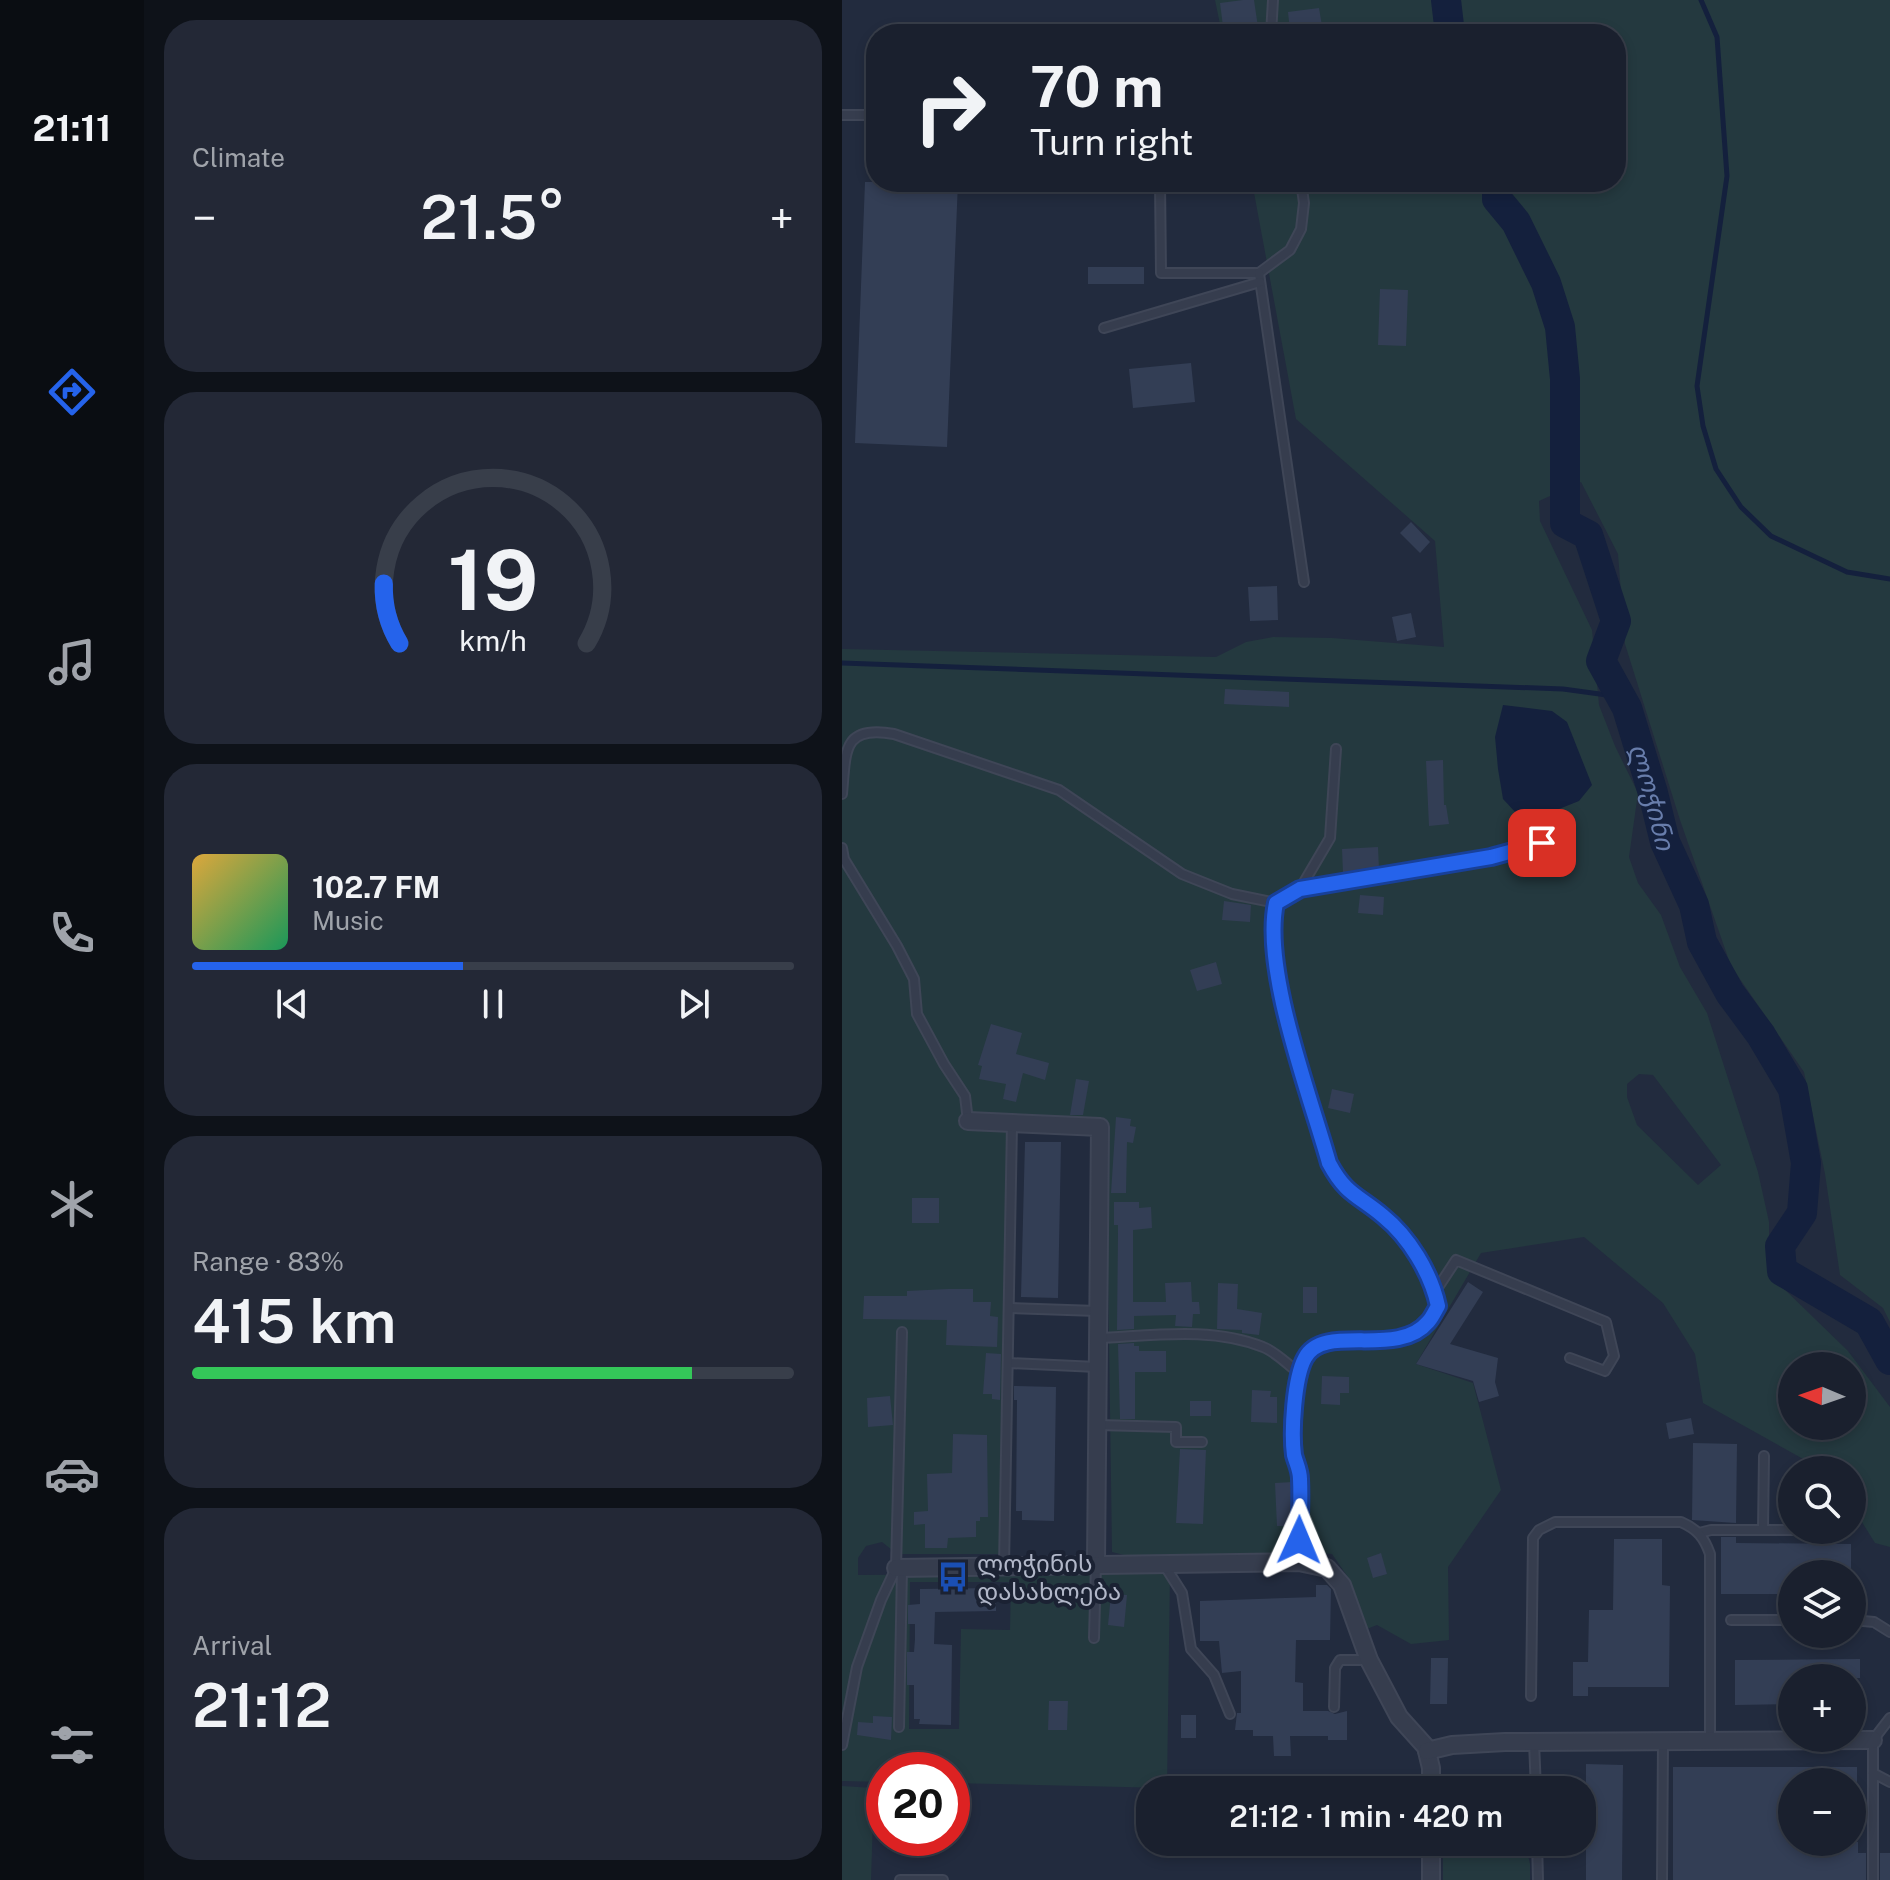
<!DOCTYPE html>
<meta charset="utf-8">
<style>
body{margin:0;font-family:"Public Sans","Noto Sans Georgian",sans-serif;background:#232836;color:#f1f3f6;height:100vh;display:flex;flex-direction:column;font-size:30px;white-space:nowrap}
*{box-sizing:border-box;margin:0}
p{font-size:26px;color:#9fa3aa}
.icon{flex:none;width:44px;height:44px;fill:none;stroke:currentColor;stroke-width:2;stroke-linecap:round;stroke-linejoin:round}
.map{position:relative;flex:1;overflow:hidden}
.panel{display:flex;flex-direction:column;gap:20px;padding:20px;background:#0e1219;width:698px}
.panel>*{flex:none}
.hud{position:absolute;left:24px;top:24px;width:760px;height:168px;border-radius:32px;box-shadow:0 4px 12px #0003,0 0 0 2px #383e4a;background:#1a202e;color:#f1f3f6;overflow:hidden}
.needle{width:52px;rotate:272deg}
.buttons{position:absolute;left:936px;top:1352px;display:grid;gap:16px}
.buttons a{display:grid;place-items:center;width:88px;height:88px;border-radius:50%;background:#1a202e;box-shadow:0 4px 12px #0003,0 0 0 2px #383e4a;font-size:40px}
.speed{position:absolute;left:24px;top:1752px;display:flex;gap:16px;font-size:40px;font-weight:700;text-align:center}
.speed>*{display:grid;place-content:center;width:104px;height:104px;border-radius:50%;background:#1a202e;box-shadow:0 4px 12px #0003,0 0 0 2px #383e4a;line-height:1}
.speed .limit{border:12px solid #d22;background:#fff;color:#111}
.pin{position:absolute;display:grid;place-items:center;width:68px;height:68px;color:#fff;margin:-34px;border-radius:16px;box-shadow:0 4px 12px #0006}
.me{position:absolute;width:88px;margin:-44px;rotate:1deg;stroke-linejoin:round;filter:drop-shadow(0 0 6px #0008)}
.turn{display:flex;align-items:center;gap:28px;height:168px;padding:0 32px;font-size:36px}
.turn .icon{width:104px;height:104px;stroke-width:2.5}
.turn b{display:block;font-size:56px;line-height:68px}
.big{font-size:60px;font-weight:600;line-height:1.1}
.panel .card{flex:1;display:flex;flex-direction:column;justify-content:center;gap:12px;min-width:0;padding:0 28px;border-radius:32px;background:#232836}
.panel .dial{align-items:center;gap:0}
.dial svg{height:208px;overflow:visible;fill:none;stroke:#383e4a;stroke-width:7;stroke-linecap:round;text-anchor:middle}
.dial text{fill:#f1f3f6;stroke:none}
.song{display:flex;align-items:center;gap:24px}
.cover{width:96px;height:96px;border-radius:12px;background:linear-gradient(135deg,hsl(40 70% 55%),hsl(150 70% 35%))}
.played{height:8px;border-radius:4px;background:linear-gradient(90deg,#2563eb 45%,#383e4a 45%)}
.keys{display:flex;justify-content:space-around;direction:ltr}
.heat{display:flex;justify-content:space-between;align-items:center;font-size:44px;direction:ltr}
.charge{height:12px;border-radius:6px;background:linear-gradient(90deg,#34c759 83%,#383e4a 0)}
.trip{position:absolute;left:294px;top:1776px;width:460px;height:80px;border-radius:32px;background:#1a202e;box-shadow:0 4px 12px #0003,0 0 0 2px #383e4a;font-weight:600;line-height:80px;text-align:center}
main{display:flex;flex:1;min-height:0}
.tabs{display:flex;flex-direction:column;width:144px;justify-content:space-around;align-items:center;background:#0a0d12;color:#9fa3aa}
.tabs .icon{width:56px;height:56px}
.tabs .selected{color:#2563eb}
.tabs b{font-size:36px;color:#f1f3f6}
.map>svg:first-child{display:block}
</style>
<main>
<nav class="tabs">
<b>21:11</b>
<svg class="icon selected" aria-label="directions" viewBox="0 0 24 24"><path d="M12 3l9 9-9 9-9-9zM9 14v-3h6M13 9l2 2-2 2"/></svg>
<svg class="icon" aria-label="music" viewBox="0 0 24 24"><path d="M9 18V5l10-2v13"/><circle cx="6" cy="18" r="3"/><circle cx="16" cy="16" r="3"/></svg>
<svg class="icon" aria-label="phone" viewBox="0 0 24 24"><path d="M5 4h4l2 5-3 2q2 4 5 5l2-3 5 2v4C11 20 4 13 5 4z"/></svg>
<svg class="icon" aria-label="climate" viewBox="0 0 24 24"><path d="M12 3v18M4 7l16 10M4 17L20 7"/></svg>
<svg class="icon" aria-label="car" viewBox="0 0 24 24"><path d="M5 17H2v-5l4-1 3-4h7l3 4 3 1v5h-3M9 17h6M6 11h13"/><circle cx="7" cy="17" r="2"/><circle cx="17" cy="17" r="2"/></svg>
<svg class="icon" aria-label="filters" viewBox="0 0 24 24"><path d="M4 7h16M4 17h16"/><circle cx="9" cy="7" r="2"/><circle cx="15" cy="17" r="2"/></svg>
</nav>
<section class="panel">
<div class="card"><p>Climate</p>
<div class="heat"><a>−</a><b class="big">21.5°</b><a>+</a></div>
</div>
<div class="card dial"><svg viewBox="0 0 100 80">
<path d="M14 69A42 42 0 1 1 86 69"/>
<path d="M14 69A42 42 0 0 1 8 46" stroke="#2563eb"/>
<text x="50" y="56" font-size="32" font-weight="700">19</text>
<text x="50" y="72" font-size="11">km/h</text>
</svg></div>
<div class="card">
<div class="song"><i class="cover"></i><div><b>102.7 FM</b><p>Music</p></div></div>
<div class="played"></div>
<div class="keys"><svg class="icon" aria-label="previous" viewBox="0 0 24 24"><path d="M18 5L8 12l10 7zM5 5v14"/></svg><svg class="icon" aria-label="pause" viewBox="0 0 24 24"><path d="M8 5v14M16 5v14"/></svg><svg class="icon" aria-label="next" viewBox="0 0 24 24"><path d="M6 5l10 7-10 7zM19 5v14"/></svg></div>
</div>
<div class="card"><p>Range · 83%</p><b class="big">415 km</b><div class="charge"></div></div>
<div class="card"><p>Arrival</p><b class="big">21:12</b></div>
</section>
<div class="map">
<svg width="1048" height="1880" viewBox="0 0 1048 1880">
<rect width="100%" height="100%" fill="#222b3e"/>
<g fill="#24393f" fill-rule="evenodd">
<path d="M373,0h675v1322l-7,-14 -43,-33 -15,-101 -21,-102 -73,-106 -51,-146 -55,-176 -7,-90 -37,-72 -42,19 1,20 52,109 7,75 16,41 23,47 -9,64 9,26 23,32 19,52 27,46 51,159 11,50v38l7,21 72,70 42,56v140l-15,-4 -23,-37v-36h-29l-120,-67 -8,-49 -32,-51 -79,-66 -103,16 -65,111 57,19 28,107 -53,77 1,73 -38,4 -34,-19 -10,4 -17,-49 -18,-26 -26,-2 -166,7 -28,-7 -6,-429 -99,-10 -4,441h-106l-15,-12 -16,4 -8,12v17l312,-2 -3,215 -215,-5v-13h-68v12l-42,-1v-1132l374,8 30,-15 27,-5 59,1 112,9 -9,-106 -139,-122 -44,-237h364v-148h-394zM797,1074l14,1 68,90 -23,20 -61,-60 -10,-28v-13zM950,1366h60v60h-60zM68,1582h101l-1,48 -49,-1 -2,100h-50z"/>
<path d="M0,1786l32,2 -3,92h-29z"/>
<path d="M601,1842h82l5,22v16h-87z"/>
</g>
<path fill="#14203d" d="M661,705l49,6 15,11 25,63 -13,16 -25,10 -37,3 -14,-15 -5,-30 -3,-32z"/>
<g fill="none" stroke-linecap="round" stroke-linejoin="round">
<g stroke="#14203d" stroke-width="5">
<path d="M859,0l16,37 10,139 -30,210 6,40 13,43 25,38 30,29 76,36 43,7"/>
<path d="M0,663l721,26 44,6 20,13"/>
</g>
<g stroke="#14203d" stroke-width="30">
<path d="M604,0l4,34"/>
<path id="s1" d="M655,182v17l19,23 30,61 14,44 5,52v144l23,12 28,86 -15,40 26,47 26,85 12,49 29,63 8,37 28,51 31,42 32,54 13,74 -4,50 -22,33 2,25 87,51 21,38"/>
</g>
</g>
<g fill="#333e55">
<path d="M401,0h11l5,34h-35l-4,-31z"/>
<path d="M477,8l3,18 -32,5 -2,-19z"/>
<path d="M23,182h93l-11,265 -92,-4z"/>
<rect x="246" y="267" width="56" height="17"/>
<path d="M538,289l28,1 -2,56 -28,-1z"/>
<path d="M349,363l4,39 -62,6 -4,-39z"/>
<path d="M569,522l19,20 -10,11 -20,-20z"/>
<path d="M435,586l1,34 -28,1 -2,-34z"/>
<path d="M569,613l5,24 -19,4 -5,-24z"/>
<path d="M383,689l64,3v15l-65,-3z"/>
<path d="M601,760l1,45h2l3,19 -20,2 -3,-65z"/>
<path d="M536,847l1,22 -36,4 -1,-24z"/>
<path d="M518,895l24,2 -1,18 -25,-2z"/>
<path d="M382,901l27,4 -1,17 -28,-2z"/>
<path d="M374,962l6,22 -25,7 -7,-21z"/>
<path d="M149,1024l31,9 -6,21 33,9 -4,17 -22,-7 -7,29 -13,-3 3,-15 -27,-5 3,-13 -4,-1z"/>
<path d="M234,1079l13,2 -6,34h-13z"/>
<path d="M490,1089l22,5 -4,19 -22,-5z"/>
<path d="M274,1117l15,2 -1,7 6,1 -3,16 -6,-1 -1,51h-15z"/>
<path d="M183,1142h36l-3,156 -37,-1z"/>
<rect x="70" y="1198" width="27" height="25"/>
<path d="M272,1202h25v6l12,-1 1,21 -19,2v72h33l-1,-19 26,-1 1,20h7l1,12h-7l-1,13 -17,-1 1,-11 -42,1v13l-17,1 1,-97v-8h-4z"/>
<path d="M626,1282l15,10 -33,52 48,14 -3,24 4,14 -20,6 -6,-21 -57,-17z"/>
<path d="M376,1283l20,1 -1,25 25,4 -3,22 -17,-2v-3l-25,-1z"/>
<rect x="461" y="1287" width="14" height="26"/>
<path d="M106,1289h25v13h18l-1,14 8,1 -1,30 -51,-2 1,-25 -84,-1 1,-23h43v-5z"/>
<path d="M292,1343v3h5v5h27v21h-31v47h-15l-2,-75z"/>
<path d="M144,1353l15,1 -1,46 -8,-1v-5h-9z"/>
<path d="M480,1376l27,1v16h-9v12l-19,-1z"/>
<path d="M172,1386l42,1 -2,134 -32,-1v-9h-6l1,-111h-3z"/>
<path d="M410,1390l19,1 -1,6h7v26l-26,-1z"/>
<path d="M48,1396l3,29 -25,2 -1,-29z"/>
<rect x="348" y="1401" width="21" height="15"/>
<path d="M849,1418l3,16 -25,5 -3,-16z"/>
<path d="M111,1434l34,1 1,82h-8v4h-4v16l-28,1 -1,10h-22v-24l-11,1v-13l14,-1 -1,-37 25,-1z"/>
<path d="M851,1443l44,1 -1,79 -44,-3z"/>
<path d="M338,1449l26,1 -3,74 -27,-1z"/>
<path d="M451,1482l-1,44h-15l-2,-43z"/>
<path d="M879,1537h15v6l115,1v30h-59v20h-71z"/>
<path d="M772,1539h48v46l8,1 -1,101h-81v9h-15v-34h15l1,-52h24z"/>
<path d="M539,1553l6,21 -14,4 -6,-20z"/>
<path d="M474,1585h11l4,4 -1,51h-34l-1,42 8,1v28h25l7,3 12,-3v29h-19v-4h-38l1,20h-17l-1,-20h-20v-6h-18l2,-17h4v-42l-19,2 -3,-32h-19v-40l116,-4z"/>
<path d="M154,1588v23l-61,1 -1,32 18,1 -1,80 -32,-1 1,-5h-6v-34h-7v-33h7l1,-13v-15h-7v-19l12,-1v-15z"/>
<path d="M269,1594l16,1 -3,32 -16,-2z"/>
<path d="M589,1658h17l-1,46h-17z"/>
<path d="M1018,1659v19h-68v26l-57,1v-45z"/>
<path d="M207,1701h19l-1,29h-19z"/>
<rect x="339" y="1715" width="15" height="23"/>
<path d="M31,1716l19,1 -1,23 -34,-5 1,-13 15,1z"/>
<path d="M744,1764l37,1 -1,115h-36z"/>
<path d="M831,1767h184v15h-65v60h66v11h8v27h-193z"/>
<rect x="1038" y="1853" width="10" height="27"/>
</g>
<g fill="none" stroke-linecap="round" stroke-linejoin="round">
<g stroke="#3f4657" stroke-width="12">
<g id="lane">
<path d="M429,34l2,-34"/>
<path d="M0,115h34"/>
<path d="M318,182l1,91h98l31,-23 11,-21 3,-26 -3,-21"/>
<path d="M417,273l45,309"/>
<path d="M262,328l156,-46"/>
<path d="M0,794c4,-43 0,-69 52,-60l165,56 123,84 50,20 44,9"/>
<path d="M0,848l2,11 53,87 17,33 3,35 27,50 21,32 3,25"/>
<path d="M458,889l30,-51 6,-89"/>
<path d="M593,1292l21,-32 150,62 8,34 -9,15 -35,-13"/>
<path d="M167,1308l88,3"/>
<path d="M255,1338c53,-2 115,-12 166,9 13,5 24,17 35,25"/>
<path d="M166,1363l89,4"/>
<path d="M255,1425l79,2v15h26"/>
<path d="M921,1530l1,-74"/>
<path d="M857,1533l12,-3h104"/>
<path d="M457,1562l1,-87 -6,-20v-19l4,-64 9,-18 15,-12 65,-1 23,-6 18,-11 10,-18c-7,-33 -29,-69 -55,-91 -7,-5 -15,-8 -22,-13 -14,-10 -24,-24 -32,-39l-48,-170 -9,-71 4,-19 24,-14 191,-32 76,-21"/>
<path d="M321,1563l19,30 9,56 23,26 16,39"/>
<path d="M162,1566l8,-442"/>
<path d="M889,1620h61"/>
<path d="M1010,1620l22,2 16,10"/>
<path d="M252,1638l2,-74"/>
<path d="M689,1696l2,-158 6,-8 16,-8h126c16,7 23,15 29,32v187"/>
<path d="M492,1707l1,-39 5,-8h28"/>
<path d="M57,1727l3,-159"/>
<path d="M692,1742l2,48"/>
<path d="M0,1745l15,-78 24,-67 15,-32 6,-236"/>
<path d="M1031,1773l17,9"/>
<path d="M695,1842l1,38"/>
<path d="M58,1880h43"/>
<path d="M820,1880l1,-138"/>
<path d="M1031,1880v-140l17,-22"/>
</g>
</g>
<g stroke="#3f4657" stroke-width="20">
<g id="street">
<path d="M126,1121l132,6 -4,436"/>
<path d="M54,1568l403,-6 28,6 15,17 27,75 30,57 27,30 5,21v22"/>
<path d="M585,1751l25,-6 53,-3 368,-2"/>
<path d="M589,1842v38"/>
</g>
</g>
<use href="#lane" stroke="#363d4e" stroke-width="8"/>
<use href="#street" stroke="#363d4e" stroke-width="16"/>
</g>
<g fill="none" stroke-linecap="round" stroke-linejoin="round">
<g stroke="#184099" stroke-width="20">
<path id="route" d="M457,1540c1,-20 2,-41 1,-61 0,-9 -4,-16 -6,-24 -3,-23 0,-77 11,-97 19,-36 92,1 123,-36 4,-4 7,-11 10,-16 -7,-33 -29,-69 -55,-90 -25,-21 -37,-21 -54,-53 -19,-68 -67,-193 -53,-260l24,-14 191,-32 51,-14"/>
</g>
<use href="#route" stroke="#2563eb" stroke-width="14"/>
</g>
<defs>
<g id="bus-bare" transform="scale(2.4)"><path d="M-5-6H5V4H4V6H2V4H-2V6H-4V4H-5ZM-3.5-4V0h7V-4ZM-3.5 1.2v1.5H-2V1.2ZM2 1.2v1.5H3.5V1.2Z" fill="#1a4fb4" stroke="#1b2233" stroke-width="2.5" paint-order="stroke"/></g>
</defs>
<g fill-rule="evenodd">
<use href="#bus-bare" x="111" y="1577"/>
</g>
<g text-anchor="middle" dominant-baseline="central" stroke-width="8" stroke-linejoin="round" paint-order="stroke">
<g font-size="24" fill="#b2b8c9" stroke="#1b2233" text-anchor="start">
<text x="135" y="1563">ლოჭინის<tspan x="135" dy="28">დასახლება</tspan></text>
</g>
<g font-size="26" font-style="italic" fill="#687dab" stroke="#1b2233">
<text stroke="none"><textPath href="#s1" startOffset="662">ლოჭინი</textPath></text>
</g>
</g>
</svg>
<div class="buttons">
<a><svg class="needle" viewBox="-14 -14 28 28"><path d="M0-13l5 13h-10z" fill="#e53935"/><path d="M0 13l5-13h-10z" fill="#9fa3aa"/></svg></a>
<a><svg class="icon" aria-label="search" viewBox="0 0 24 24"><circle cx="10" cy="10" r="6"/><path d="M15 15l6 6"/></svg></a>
<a><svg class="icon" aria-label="layers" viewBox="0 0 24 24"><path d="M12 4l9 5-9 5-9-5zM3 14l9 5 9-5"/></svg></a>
<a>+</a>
<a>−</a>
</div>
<div class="speed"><div class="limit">20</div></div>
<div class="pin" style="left:700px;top:843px;background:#d93025"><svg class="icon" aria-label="arrive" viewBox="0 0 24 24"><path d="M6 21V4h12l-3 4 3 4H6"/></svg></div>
<svg class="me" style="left:457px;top:1540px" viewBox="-20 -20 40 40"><path d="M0-17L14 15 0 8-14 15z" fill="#2563eb" stroke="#fff" stroke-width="4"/></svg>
<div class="trip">21:12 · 1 min · 420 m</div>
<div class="hud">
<div class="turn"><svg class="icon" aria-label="right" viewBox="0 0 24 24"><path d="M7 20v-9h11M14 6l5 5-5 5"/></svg><div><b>70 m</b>Turn right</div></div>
</div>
</div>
</main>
